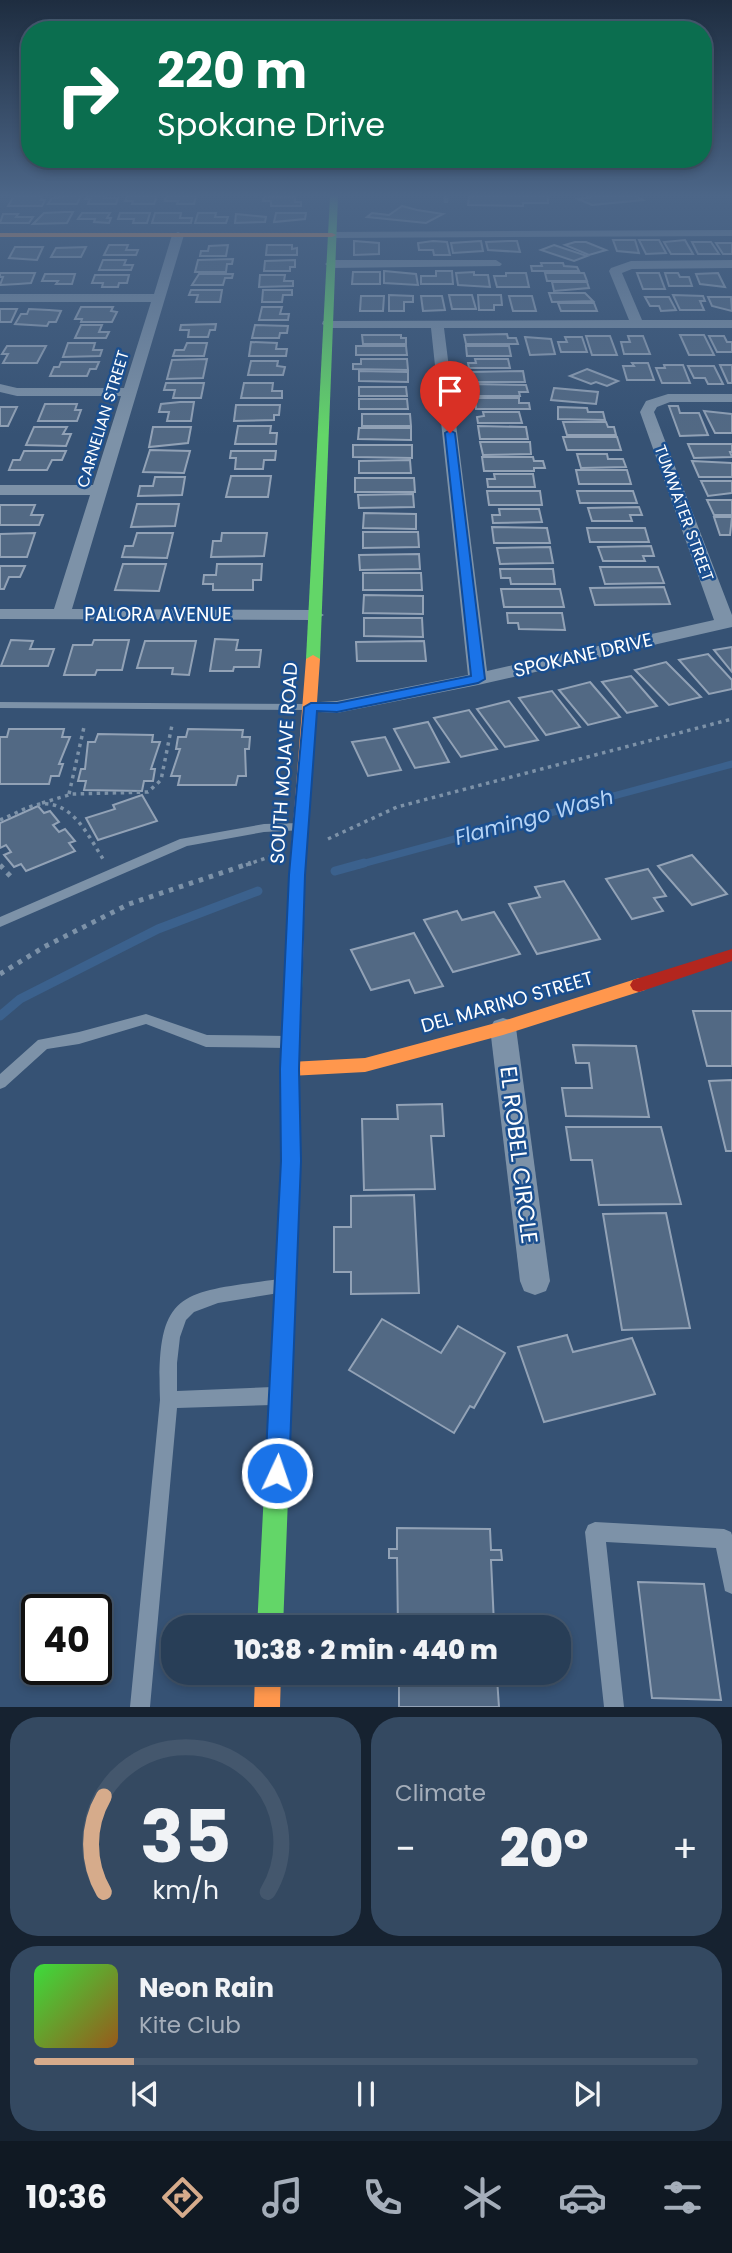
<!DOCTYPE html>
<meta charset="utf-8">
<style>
body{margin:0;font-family:Poppins,sans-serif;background:#344961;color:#f1f3f6;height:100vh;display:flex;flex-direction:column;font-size:26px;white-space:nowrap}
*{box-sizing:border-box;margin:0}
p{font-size:23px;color:#a5aeba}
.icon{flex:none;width:38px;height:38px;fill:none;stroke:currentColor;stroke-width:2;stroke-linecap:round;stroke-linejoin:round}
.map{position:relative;height:1707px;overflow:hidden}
.drawer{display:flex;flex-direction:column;gap:10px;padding:10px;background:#162230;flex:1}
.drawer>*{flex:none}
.banner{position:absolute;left:21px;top:21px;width:691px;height:147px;border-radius:28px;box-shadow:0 4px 10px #0003,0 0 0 2px #44576d;background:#0b6e4f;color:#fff;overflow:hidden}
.speed{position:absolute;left:21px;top:1594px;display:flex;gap:14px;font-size:35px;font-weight:700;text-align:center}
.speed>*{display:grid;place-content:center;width:91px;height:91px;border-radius:50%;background:#283e57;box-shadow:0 4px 10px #0003,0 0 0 2px #44576d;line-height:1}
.speed .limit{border:4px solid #111;border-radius:10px;background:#fff;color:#111}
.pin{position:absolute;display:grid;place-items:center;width:60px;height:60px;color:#fff;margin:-72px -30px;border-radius:50% 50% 50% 0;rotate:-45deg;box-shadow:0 0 7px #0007}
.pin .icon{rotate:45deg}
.me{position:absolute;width:77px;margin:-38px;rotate:3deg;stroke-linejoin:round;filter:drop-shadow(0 0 5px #0008)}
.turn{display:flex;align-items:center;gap:24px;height:147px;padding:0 21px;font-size:32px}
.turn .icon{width:91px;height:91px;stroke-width:2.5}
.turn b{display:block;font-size:49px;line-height:60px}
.big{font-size:52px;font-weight:800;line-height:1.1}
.drawer .tile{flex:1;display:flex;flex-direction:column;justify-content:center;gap:10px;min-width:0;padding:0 24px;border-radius:28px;background:#344961}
.drawer .dial{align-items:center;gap:0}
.dial svg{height:182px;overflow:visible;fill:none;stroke:#44576d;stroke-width:7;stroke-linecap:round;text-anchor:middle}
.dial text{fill:#f1f3f6;stroke:none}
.song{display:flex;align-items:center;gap:21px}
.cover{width:84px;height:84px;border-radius:10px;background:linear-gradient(135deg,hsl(120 70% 55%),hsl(30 70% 35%))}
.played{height:7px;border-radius:4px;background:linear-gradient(90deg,#d6ab8b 15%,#44576d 15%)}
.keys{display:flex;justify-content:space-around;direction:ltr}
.heat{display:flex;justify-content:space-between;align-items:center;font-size:38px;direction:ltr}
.drawer .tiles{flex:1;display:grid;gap:10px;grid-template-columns:1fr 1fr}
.tile:last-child{grid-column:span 2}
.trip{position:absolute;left:161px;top:1615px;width:410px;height:70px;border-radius:28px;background:#283e57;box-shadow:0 4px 10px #0003,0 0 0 2px #44576d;font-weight:800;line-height:70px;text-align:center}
.dock{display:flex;height:112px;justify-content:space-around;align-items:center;background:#101923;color:#a5aeba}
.dock .icon{width:49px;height:49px}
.dock .current{color:#d6ab8b}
.dock b{font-size:32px;color:#f1f3f6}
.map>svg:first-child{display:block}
</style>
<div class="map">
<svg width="732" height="1707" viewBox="0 0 732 1707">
<rect width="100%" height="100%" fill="#365274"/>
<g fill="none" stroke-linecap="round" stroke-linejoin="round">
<path stroke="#3b618d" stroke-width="7" d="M358,865l374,-101"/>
<g stroke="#3b618d" stroke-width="9">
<path d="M335,871l29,-8"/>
<path d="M0,1016l20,-17 138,-70 100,-38"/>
</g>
</g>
<g fill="#526984" stroke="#92a2b6" stroke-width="2">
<path d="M14,196h28l-1,4h4l-3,6h-34z"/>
<path d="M69,196h12l-4,8h-29l4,-6z"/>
<path d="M87,196h18l-1,2h14l-2,6h-28l2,-5h-5z"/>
<path d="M127,196h30l-3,8h-22l1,-3h-8z"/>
<path d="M166,196h30l-2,8h-17l1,-3h-13z"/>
<path d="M490,196h58v7h-25v3l-55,-1 1,-8z"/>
<path d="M597,196h39l7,4 -51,5 -14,-6z"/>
<path d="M264,197h31v5h6v4h-30v-5h-8z"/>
<path d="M402,206l15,4 26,4 -17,9 -59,-6 5,-4 17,2z"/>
<path d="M65,212h8l-6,11 -34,1 11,-11z"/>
<path d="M82,213h28l-3,5h4l-2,5 -15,-1 1,-3h-17z"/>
<path d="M120,213h30l-3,10h-14l1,-4h-16z"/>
<path d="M155,213h26l-1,5h12l-1,5h-39z"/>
<path d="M198,213h18l-1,4h13l-2,6h-31z"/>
<path d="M276,213h30l-1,6 -31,3z"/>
<path d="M3,214h15l-2,3h17l-4,6h-29z"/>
<path d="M236,214l30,3 -1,5 -30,1z"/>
<path d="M613,240h22l4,13 -22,-2z"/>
<path d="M639,240h20l7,13 -20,1z"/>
<path d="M685,240l8,14h-22l-7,-12z"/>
<path d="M354,241l25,2v11l-25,1z"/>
<path d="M433,241l14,1 3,13h-16l-1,-5h-14l-1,-7z"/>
<path d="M481,241l2,10 -30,2 -2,-10z"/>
<path d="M509,241h8l3,11 -32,-2 -2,-8z"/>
<path d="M575,242h11l20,8 -17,5 -24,-10z"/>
<path d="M692,242h19l8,12h-21z"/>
<path d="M716,243h16v11h-9z"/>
<path d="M109,245h19l-2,5h12l-2,5h-32z"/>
<path d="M228,245l-2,11h-26l1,-5h7l1,-5z"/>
<path d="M267,245h25v4l5,-1v7h-31z"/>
<path d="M554,245l33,11 -13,5 -33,-11z"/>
<path d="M15,247h28l-6,13 -28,-2z"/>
<path d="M86,247l-5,10h-30l5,-9z"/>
<path d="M233,259l-1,5h-5l-1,8h-31l3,-12z"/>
<path d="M103,260h23l-2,5h9l-2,5h-32z"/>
<path d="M295,260v7h-5v4h-26l1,-10z"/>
<path d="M541,263h22l1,3 13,1 2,4h-47l-1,-5h11z"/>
<path d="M384,271l32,3 2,11 -34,-2z"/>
<path d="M436,271h16l1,13h-32v-8h15z"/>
<path d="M353,272h27v12h-28z"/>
<path d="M474,272v3h14l2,12 -32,-2 -2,-12z"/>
<path d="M0,273h35l-4,10 -13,1 -18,1 3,-8h-3z"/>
<path d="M506,273h20l3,14h-32l-3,-11h12z"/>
<path d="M545,273h39l3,8h-40z"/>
<path d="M637,273h22l6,16h-22z"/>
<path d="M665,273h13l2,4h9l3,9h-23z"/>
<path d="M718,273l7,14 -25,-3 -4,-10z"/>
<path d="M45,274h30l-3,10h-16l2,-3h-16z"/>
<path d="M199,274h34l-1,4h-7l-2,7h-31z"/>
<path d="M95,275h34l-2,8h-8l-1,4h-16l1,-4h-11z"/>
<path d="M260,275h25l-1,6h9v5l-34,1z"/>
<path d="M552,282h35l2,6 -35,3z"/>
<path d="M191,290h31l-2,12h-24l2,-7h-9z"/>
<path d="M263,290h29v5h-9l-1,7h-20z"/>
<path d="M549,293h36l8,8 -41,1z"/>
<path d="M389,295l24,1v6h-9v9h-15z"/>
<path d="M449,295h23l4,14h-24z"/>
<path d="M478,295h23l1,10h-8v5h-15z"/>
<path d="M673,295l30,1 2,5h-5l4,9h-24z"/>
<path d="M361,296h23l-1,15h-23z"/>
<path d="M421,296h21l3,14 -22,1z"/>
<path d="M509,296h23l4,15h-23z"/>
<path d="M645,297h24l7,13 -15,1 -2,-5h-9z"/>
<path d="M708,297h23l1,14 -20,-5z"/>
<path d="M558,303h36l3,8h-36z"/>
<path d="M81,307h32l-2,4 6,1 -5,10h-31l1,-3h-7z"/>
<path d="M262,307h20l-2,7h9l-1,6h-29z"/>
<path d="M0,309h17l-6,13h-11z"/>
<path d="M29,309l20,1 12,1 -5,11h-7l-2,4 -32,-2 6,-10h6z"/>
<path d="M216,324l-1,6h-5l-2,7h-20l1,-7h-9l1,-5z"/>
<path d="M81,325h21l-3,7h10l-3,6h-31z"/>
<path d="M255,325l33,1 -1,7h-7l-1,5h-27z"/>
<path d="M507,334l1,4h8l2,6h-52l-2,-9z"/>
<path d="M362,335h39v3h5v6h-43z"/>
<path d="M680,335h24l10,20h-25z"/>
<path d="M586,336h24l7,19h-25z"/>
<path d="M628,336h15l7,18h-26l-3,-12h9z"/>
<path d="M709,336h15l3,6h5v10h-15z"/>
<path d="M525,337l26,2 4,15 -25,1z"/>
<path d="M565,337h17l5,15h-26l-3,-10h9z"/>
<path d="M251,342l26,1 -1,6h11l-1,7h-37z"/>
<path d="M68,343h27l-2,7h9l-2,6 -37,1z"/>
<path d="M187,343h20l-3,13h-31l2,-6h9z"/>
<path d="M7,346h39l-9,17h-34l5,-9h-6z"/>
<path d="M356,346h50l1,9h-51z"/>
<path d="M466,346h43l2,10h-44z"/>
<path d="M207,359l-4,19 -36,1 5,-19z"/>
<path d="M361,359h46l1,11 -55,-1v-5h8z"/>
<path d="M475,359h33l2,9h-41l-1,-5h8z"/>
<path d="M251,361h27l-1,5 8,1 -2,8h-35z"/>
<path d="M61,362h38l-3,7h-6l-3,7h-37l4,-9h5z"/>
<path d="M632,363h16l6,17h-27l-4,-14h11z"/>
<path d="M664,365h19l7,18h-28l-6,-15h9z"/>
<path d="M720,365h12v18h-4z"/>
<path d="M688,366h26l9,18h-15l-3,-6h-11z"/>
<path d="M587,369l31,12 -11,5 -11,-4 -5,2 -21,-8z"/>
<path d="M359,371l49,1v10l-49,-1z"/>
<path d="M523,371l2,11h-53l-2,-10z"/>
<path d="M166,383h38l-3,15h-28l2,-8h-11z"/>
<path d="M244,383h29l-1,8h10v7h-41z"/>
<path d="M471,384l55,1 2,7h-9l1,4h-48z"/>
<path d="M359,387h47l1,9h-48z"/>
<path d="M554,388l44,4 -2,12 -45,-4z"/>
<path d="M475,398h44v5h10l1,6h-54z"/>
<path d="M359,399h48l1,10h-49z"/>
<path d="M180,402h14l-3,19h-24l2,-9h-10l2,-8z"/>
<path d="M45,404h32l-2,6h6l-4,11h-39z"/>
<path d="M236,405h44l-1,10h-5v5l-40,1z"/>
<path d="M669,406h9l2,7h19l9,22 -28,1z"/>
<path d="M0,407h17l-9,19h-8z"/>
<path d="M558,407l29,1 1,4h15l2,8 -47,-1z"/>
<path d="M704,411l28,3v19h-17z"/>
<path d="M483,412h36l3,11h-44l-1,-6 7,-1z"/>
<path d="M362,414h48l1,12h-49z"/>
<path d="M563,422h43l2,5h6l2,8h-49z"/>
<path d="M238,426h33l-1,7h7l-1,11h-41z"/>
<path d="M478,426l48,1 2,12h-48z"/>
<path d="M34,427h33l-4,7h8l-5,12 -40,-1z"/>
<path d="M153,427h38l-3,16 -39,4z"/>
<path d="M359,428h52v12l-53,-1z"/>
<path d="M563,437h54l4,13h-54z"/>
<path d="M480,442h50l1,12 -48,1z"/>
<path d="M688,444h44v8h-2l2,5 -38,1z"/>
<path d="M353,445h59v13l-59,-1z"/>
<path d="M150,450l40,1 -6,22 -41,-1z"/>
<path d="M24,451h42l-4,9h-10l-5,10h-38l4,-10h7z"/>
<path d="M231,451h45l-1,9h-11l-1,9h-28l1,-11h-6z"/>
<path d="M577,454h30l1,5h15l3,8 -45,1z"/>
<path d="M482,457h51l1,4h9l2,7h-11v3h-50z"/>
<path d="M410,460l1,13h-52v-12z"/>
<path d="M692,461l40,2v14h-33z"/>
<path d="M576,470h51l4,14h-52z"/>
<path d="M494,474h39l2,13h-47l-1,-8h8z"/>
<path d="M231,476h40l-3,21h-42z"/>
<path d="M155,477h30l-3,18 -44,1 2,-10h13z"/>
<path d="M355,478h59l1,14h-60z"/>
<path d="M701,481h31v12l-24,3z"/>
<path d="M487,491h53l2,14h-53z"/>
<path d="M577,491h56l4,12h-57z"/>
<path d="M413,494l1,13 -55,1 -1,-13z"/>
<path d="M707,500h25v15h-18z"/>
<path d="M137,504h42l-4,22 -44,1z"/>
<path d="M0,505h35l-4,10h12l-4,10h-39z"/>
<path d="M639,507l3,8h-12l2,6h-40l-4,-13z"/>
<path d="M499,509h40l3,13 -49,1 -1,-8h8z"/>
<path d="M364,513l52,1v15l-53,-1z"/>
<path d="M714,517h18l-2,18h-10z"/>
<path d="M492,527l55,1 3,15h-56z"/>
<path d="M587,528h58l4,14h-59z"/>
<path d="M363,532h55l1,15 -56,1z"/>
<path d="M35,533l-8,24h-27v-23z"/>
<path d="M137,533h36l-6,25 -45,-1 3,-11h8z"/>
<path d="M222,533h45l-3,23 -53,1 2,-16h8z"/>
<path d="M651,546l3,10h-11l2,5h-42l-5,-14z"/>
<path d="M550,547l3,16 -53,1 -3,-16z"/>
<path d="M419,554l1,15 -60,1 -1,-15z"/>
<path d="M123,564h43l-7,27 -44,-1z"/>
<path d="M217,564h45l-1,16h-8v10h-40v-6h-10l1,-9h12z"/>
<path d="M0,566h25l-5,11h-11l-5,12h-4z"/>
<path d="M600,567h58l6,16 -59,1z"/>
<path d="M500,569h53l2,15h-44l-1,-6h-9z"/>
<path d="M363,573h58l1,17h-59z"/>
<path d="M664,587l6,17 -75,1 -5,-17z"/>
<path d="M501,589h59l4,18h-60z"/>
<path d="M364,595l59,1v18l-60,-1z"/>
<path d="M507,613h55l3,17 -46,-1 -1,-6h-10z"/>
<path d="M364,618h58l1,19 -59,-1z"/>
<path d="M215,639l23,1 -2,10h25l-2,17h-25l-1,4h-23z"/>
<path d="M11,640l22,1 -3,8h24l-6,17h-47z"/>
<path d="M94,640h35l-7,30h-25l-2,5h-31l9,-30h19z"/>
<path d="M145,641h51l-7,34 -17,-1 1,-6h-36z"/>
<path d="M424,641l2,20h-69l-1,-19z"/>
<path d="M732,647v25l-18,-22z"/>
<path d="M708,654l24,26v9l-23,5 -30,-34z"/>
<path d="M666,662l35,35 -32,8 -34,-35z"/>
<path d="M631,676l26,30 -30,7 -25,-31z"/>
<path d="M590,682l30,35 -32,8 -29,-35z"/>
<path d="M552,691l28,36 -34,8 -27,-37z"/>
<path d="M509,701l29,39 -33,7 -28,-38z"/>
<path d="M469,710l28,39 -36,8 -27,-39z"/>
<path d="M428,722l21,40 -34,6 -21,-39z"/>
<path d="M9,729h55l-2,8h8l-11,27h4l-4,12h-8l-2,8h-49v-47h7z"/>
<path d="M188,729l55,1 -1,7h8l-1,12h-4l1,27h-8l-2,9h-58l2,-9h-9l9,-27h-4l2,-12h8z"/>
<path d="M98,734l55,1 -1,7h8l-9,27h4l-2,12h-9l-2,10 -58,-1 2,-9h-8l3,-12h4l3,-27h7z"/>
<path d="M385,737l16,33 -33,6 -16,-34z"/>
<path d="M142,795l15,26 -59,19 -12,-22 29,-9 -2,-4z"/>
<path d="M38,806l6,7 6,-2 9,11 -6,3 6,7 6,-3 10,12 -6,2 6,8 -49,20 -5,-7 -7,3 -10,-12 7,-3 -5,-7 -6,3v-25z"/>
<path d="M692,855l35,39 -35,11 -34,-39z"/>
<path d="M648,869l18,27 -12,2 9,13 -31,8 -26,-40z"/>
<path d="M564,881l36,58 -63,15 -28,-50 31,-7 -5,-10z"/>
<path d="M457,911l5,9 32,-8 26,42 -67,18 -29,-52z"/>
<path d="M414,933l29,53 -28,7 -6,-13 -38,10 -20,-40z"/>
<path d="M693,1011h39v55h-25z"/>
<path d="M573,1045l63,1 13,71 -83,-1 -4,-28h30l-3,-25h-13z"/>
<path d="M732,1080v71h-6l-17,-70z"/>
<path d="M442,1104l2,32h-13l4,53 -71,1 -2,-71h36l-1,-14z"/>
<path d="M566,1127h95l20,77 -82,1 -7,-45h-21z"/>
<path d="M414,1195l5,98 -68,1v-22h-17v-45h17v-31z"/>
<path d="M666,1213l24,115 -68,2 -19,-116z"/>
<path d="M382,1319l59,34 17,-27 47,27 -31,55 -4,-2 -16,27 -105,-63z"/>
<path d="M567,1335l6,17 59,-14 23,56 -111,28 -26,-75z"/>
<path d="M397,1528l93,1 1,21h10l1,10h-11l3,64h13v4h-109l-1,-70h-8v-9h8z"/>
<path d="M638,1582l66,2 17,116 -69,-2z"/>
<path d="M399,1673h110v5h-12l2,29h-100z"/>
</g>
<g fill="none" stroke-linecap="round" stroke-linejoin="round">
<g stroke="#7d92a8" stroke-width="3.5" stroke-dasharray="3.5 4.5" stroke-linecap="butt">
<path d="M69,794l15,-67"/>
<path d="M42,803l30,-9 76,-2 13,-12 11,-55"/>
<path d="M0,820c13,-5 27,-14 41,-16 32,-3 48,33 62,55"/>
<path d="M328,839l69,-32 335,-88"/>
<path d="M246,865l23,-8"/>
</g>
<g stroke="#7d92a8" stroke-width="5" stroke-dasharray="4.5 6" stroke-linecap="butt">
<path d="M0,865l14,15"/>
<path d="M0,974l44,-27 85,-43 122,-41"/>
</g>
<g fill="#7d92a8" fill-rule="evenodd">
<path d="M443,196h6l-1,7h-4z"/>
<path d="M0,702l311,2 5,3 -5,3 -311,-2z"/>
<path d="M300,823l4,1 2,3 -2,3 -40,2 -77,14 -187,81v-10l180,-78 84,-15z"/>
<path d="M146,1014l61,21 80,1 5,2 2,4 -2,4 -5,2 -81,-1 -60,-23 -67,20 -32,5 -42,38 -5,2v-15l38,-34 41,-8z"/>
<path d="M279,1279l6,3 2,5 -2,5 -67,11 -24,9 -8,8 -6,17 -3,26v28l96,-4 6,3 3,6 -3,6 -6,3 -96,3 -27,299h-20l30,-307c-4,-112 21,-107 119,-121z"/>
<path d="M595,1522l129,7 7,3 1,3v59l-7,-3 -9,-43 -110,-6 18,165h-20l-19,-175 3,-7z"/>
</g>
<g fill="#7d92a8" fill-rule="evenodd">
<path d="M732,230v6l-400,2 -6,-3 6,-3z"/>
<path d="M178,232l6,3 -112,374 243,1 9,5 -9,5 -315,-1v-10h54l36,-114h-90v-10h93l28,-89h-104l-17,-4v-8l17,4h107l27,-86h-151v-8h154l18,-59z"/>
<path d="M496,260l6,4 -2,2 -169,2 -6,-4 6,-4z"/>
<path d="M732,260v8l-100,1 -10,4 20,47h90v8h-288l43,343 227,-51 -74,-208 6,-11 22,-7h64v8h-62l-13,5 -3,5 78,203v12l-254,58 -141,28 -33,-2 -3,-4 3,-4 33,-2 131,-26 -37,-347h-103l-6,-4 1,-3 306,-1 -20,-49 2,-3 20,-7z"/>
<path d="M503,1018l9,3 4,7 34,253 -4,10 -11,4 -11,-4 -4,-10 -30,-253 4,-7z"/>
</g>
<g fill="#63d668" fill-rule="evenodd">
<path d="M330,196h8l-18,463 -7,4 -7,-4z"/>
<path d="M294,956l6,1 3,5 -4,107 2,92 -18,467h-26l24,-467v-92l4,-107 3,-5z"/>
</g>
<g fill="#ff974d" fill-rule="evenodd">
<path d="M0,233h332l4,2 -4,2h-332z"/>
<path d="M313,655l7,4 -15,216 -2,87 -3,5h-12l-3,-5 4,-87 17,-216z"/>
<path d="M639,978l6,2 3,5 -3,5 -142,45 -138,37 -75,4 -7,-2 -2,-5 2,-5 7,-2 75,-4 138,-37z"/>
<path d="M255,1673h26l-1,34h-26z"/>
</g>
<path fill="#b3261e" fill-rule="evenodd" d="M732,949v12l-93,31 -6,-2 -3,-5 3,-5z"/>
</g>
<linearGradient id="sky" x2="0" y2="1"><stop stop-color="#1e2d40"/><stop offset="0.45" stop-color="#4c6688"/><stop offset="1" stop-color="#4c6688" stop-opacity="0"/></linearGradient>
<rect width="732" height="435" fill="url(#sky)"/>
<path fill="#1a73e8" stroke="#114b97" stroke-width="2" d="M450,430l5,3 30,246 -7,4 -141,29 -20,-1 -12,164 -6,194 2,92 -12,312 -3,9 -9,3 -8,-3 -4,-9 16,-312 -1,-92 9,-194 15,-168 7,-4h26l134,-27 -26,-243z"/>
<g text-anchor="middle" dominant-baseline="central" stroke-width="5" stroke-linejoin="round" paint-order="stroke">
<g font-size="16" fill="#fff" stroke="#1b4f8f">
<text transform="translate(103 419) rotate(-73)">CARNELIAN STREET</text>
<text transform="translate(684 513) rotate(70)">TUMWATER STREET</text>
</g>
<g font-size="19" fill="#fff" stroke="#1b4f8f">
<text x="158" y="614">PALORA AVENUE</text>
<text transform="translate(583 655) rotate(-13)">SPOKANE DRIVE</text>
<text transform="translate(284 763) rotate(-86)">SOUTH MOJAVE ROAD</text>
<text transform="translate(507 1002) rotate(-16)">DEL MARINO STREET</text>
</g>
<g font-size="21" font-style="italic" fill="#b5d3f5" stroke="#1b4f8f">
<text transform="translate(534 817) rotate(-15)">Flamingo Wash</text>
</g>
<g font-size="23" fill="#fff" stroke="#1b4f8f">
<text transform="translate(519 1155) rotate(83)">EL ROBEL CIRCLE</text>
</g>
</g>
</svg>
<div class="speed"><div class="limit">40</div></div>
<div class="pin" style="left:450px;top:433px;background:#d93025"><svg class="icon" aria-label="arrive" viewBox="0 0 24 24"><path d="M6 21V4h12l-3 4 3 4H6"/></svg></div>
<svg class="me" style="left:277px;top:1473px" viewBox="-20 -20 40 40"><circle r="17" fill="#1a73e8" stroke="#fff" stroke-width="3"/><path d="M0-11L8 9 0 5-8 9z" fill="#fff"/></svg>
<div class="trip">10:38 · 2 min · 440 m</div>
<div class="banner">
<div class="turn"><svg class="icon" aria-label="right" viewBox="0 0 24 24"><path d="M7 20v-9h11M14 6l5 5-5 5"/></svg><div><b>220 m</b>Spokane Drive</div></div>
</div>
</div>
<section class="drawer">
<div class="tiles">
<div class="tile dial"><svg viewBox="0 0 100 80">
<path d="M14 69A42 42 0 1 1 86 69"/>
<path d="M14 69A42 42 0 0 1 14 27" stroke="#d6ab8b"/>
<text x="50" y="56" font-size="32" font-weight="700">35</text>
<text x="50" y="72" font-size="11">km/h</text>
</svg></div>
<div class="tile"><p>Climate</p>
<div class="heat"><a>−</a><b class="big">20°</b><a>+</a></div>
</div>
<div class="tile">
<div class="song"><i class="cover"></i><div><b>Neon Rain</b><p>Kite Club</p></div></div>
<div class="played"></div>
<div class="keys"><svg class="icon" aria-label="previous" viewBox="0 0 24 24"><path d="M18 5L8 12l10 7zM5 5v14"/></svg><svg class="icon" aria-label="pause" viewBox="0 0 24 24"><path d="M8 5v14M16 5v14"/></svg><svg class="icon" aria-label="next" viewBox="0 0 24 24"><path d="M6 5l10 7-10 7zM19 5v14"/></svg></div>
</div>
</div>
</section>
<nav class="dock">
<b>10:36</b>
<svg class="icon current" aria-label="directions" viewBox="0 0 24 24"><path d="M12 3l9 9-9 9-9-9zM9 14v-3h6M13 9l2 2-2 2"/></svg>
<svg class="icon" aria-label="music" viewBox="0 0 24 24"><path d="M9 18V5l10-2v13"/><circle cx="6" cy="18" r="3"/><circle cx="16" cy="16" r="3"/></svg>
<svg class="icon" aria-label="phone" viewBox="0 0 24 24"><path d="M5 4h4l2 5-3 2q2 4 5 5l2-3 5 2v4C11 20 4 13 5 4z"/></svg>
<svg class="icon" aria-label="climate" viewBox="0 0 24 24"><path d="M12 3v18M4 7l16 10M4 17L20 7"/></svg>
<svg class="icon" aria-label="car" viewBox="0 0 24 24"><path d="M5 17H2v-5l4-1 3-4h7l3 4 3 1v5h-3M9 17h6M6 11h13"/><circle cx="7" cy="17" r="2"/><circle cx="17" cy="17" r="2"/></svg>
<svg class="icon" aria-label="filters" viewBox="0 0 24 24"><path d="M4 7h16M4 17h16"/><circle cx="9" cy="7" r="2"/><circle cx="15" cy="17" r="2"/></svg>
</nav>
